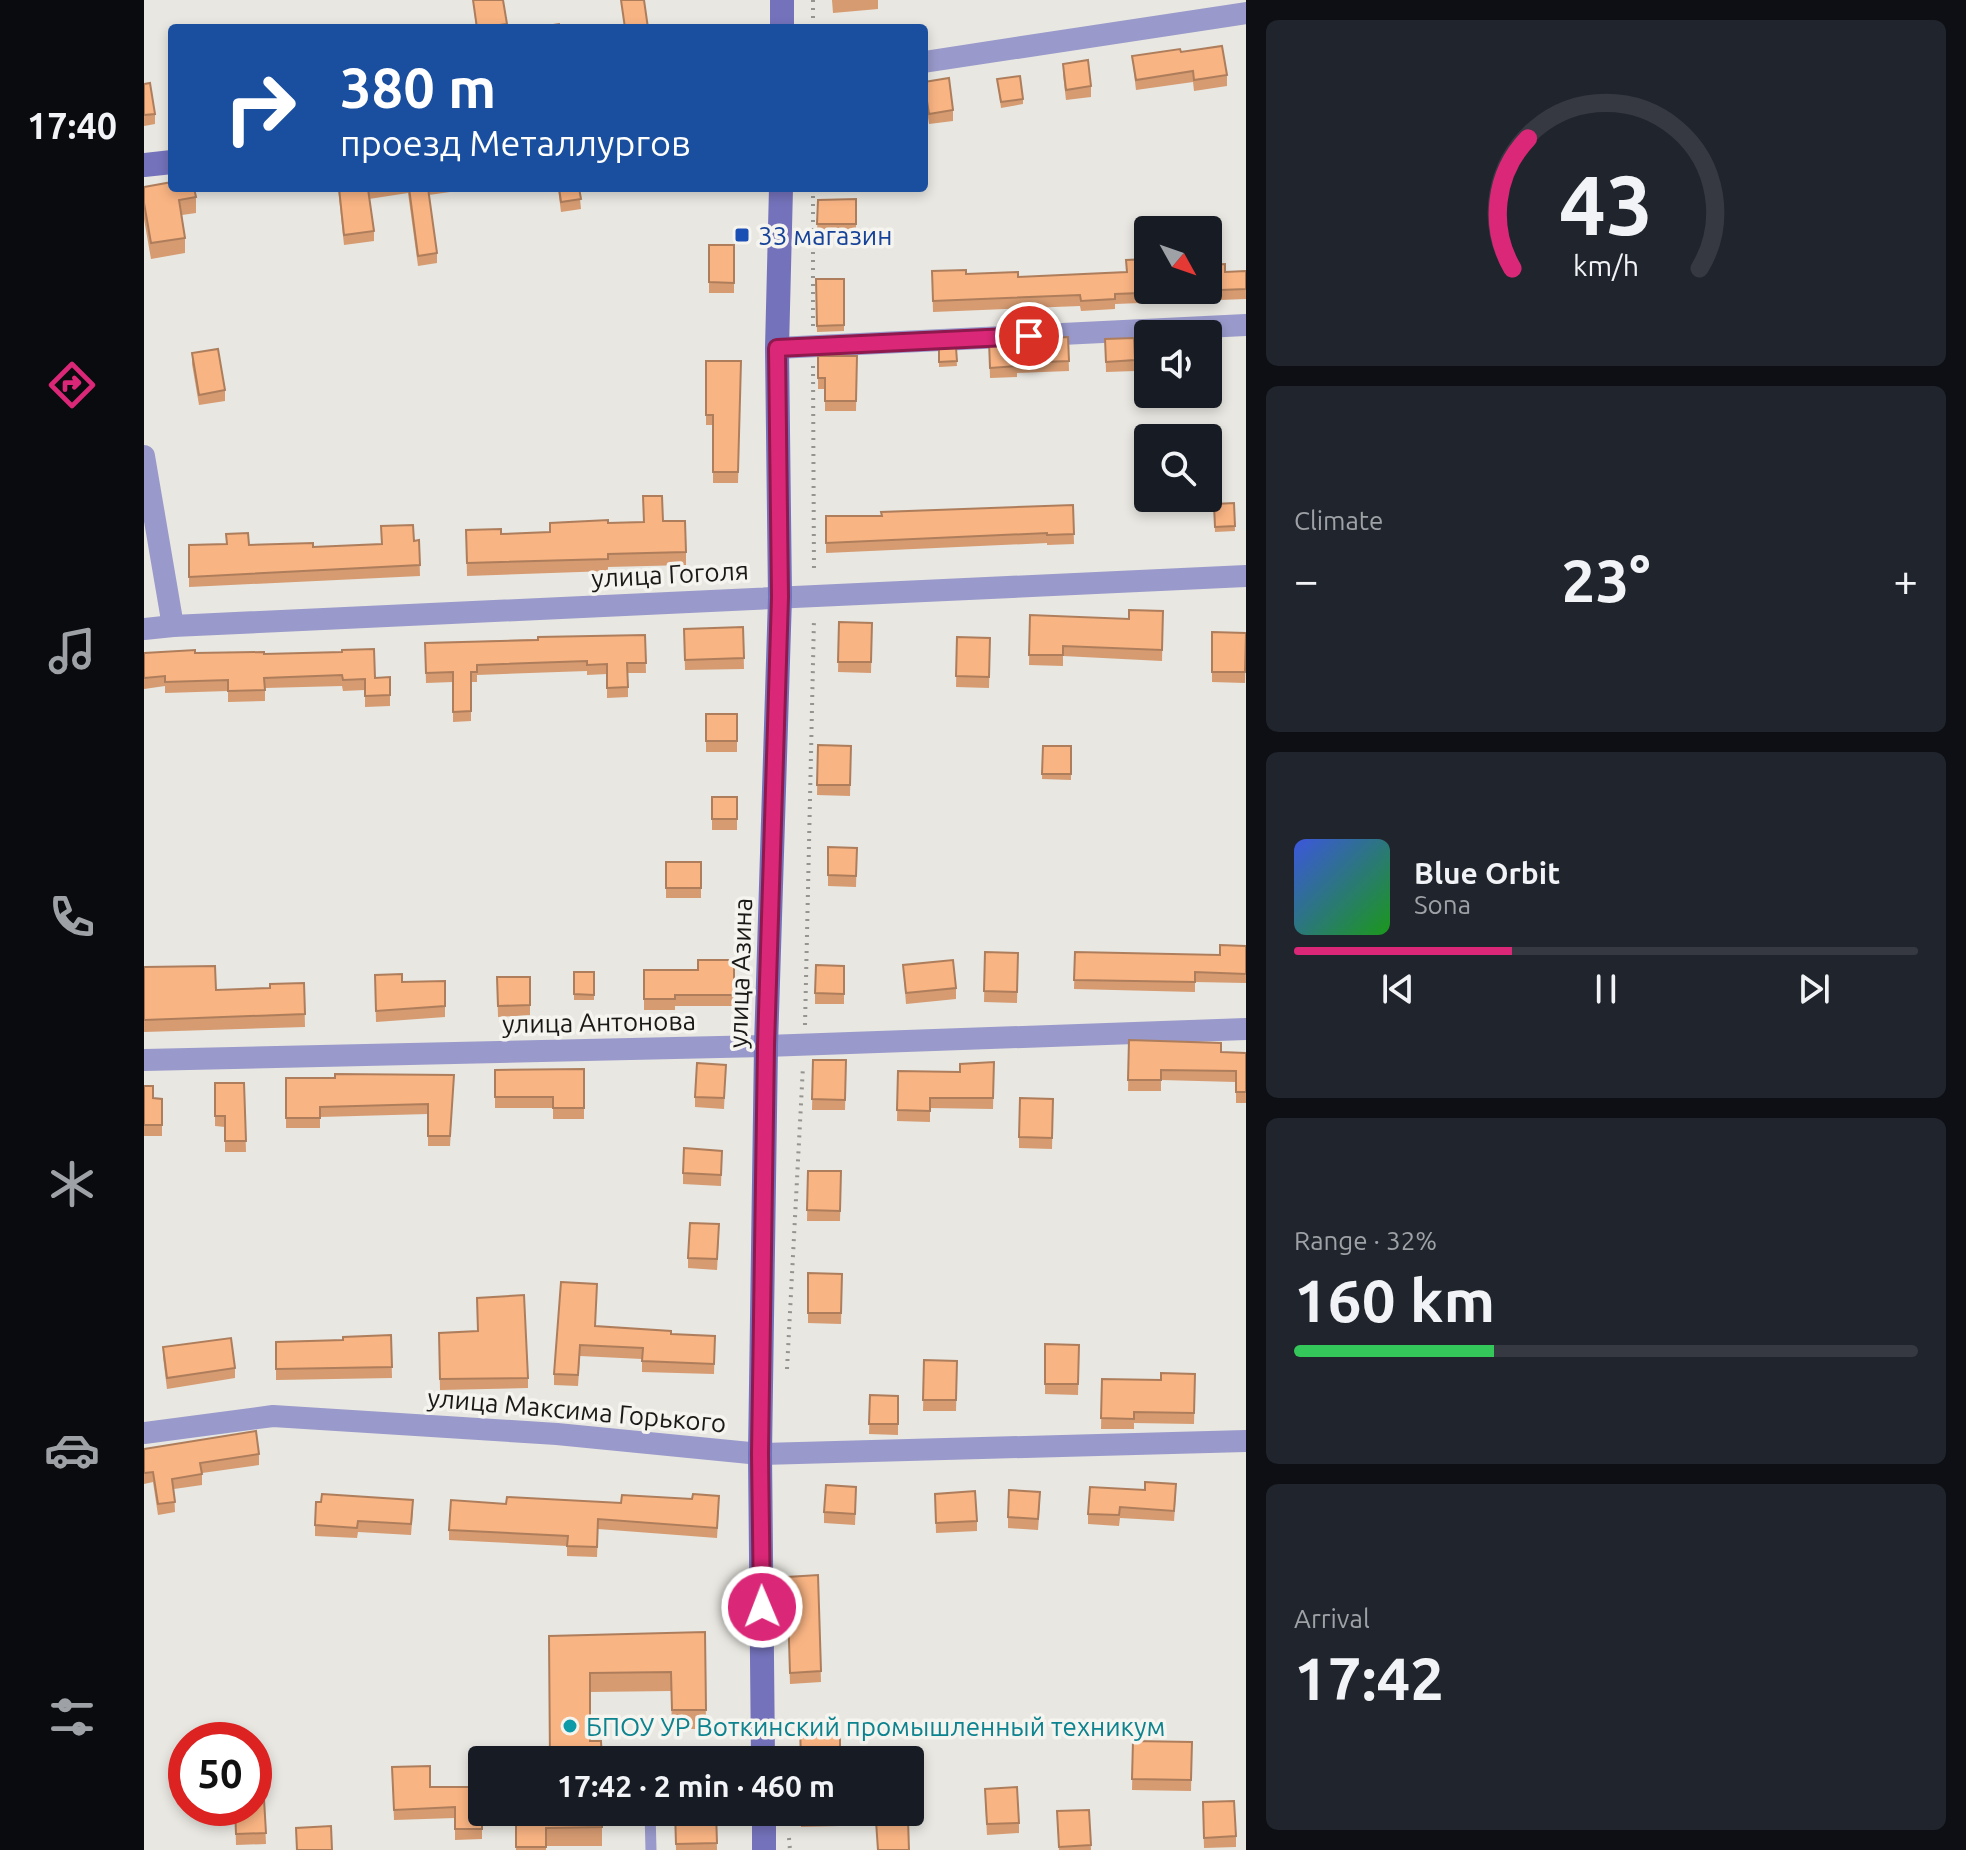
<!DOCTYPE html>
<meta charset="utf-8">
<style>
body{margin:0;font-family:Ubuntu,sans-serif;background:#20242c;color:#f1f3f6;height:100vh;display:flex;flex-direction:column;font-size:30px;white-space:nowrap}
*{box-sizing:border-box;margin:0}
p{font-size:26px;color:#9ea1a6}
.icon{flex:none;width:44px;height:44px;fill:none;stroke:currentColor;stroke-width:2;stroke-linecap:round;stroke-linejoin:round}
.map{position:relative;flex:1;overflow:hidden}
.details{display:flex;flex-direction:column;gap:20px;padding:20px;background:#0d0f14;width:720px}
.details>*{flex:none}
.guide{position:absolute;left:24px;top:24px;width:760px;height:168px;border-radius:8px;box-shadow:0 4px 12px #0003;background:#1a4fa0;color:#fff;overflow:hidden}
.needle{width:52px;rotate:130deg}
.buttons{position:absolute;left:990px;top:216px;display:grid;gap:16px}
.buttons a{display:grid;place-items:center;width:88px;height:88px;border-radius:8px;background:#171b24;box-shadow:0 4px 12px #0003;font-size:40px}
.speed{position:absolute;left:24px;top:1722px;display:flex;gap:16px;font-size:40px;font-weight:700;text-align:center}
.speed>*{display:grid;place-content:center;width:104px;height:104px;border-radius:50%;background:#171b24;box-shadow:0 4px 12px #0003;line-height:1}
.speed .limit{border:12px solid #d22;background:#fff;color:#111}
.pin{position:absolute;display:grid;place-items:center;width:68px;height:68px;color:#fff;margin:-34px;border:4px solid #fff;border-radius:50%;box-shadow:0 2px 8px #0007}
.me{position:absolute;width:88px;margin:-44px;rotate:359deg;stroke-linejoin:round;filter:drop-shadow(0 0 6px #0008)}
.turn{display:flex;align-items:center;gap:28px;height:168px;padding:0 40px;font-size:36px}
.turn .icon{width:104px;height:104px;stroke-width:2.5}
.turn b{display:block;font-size:56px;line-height:68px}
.big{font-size:60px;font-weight:700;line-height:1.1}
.details .card{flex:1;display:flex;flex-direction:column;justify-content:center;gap:12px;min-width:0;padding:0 28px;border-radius:12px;background:#20242c}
.details .dial{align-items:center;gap:0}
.dial svg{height:208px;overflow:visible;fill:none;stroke:#363941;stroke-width:7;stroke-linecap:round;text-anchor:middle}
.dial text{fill:#f1f3f6;stroke:none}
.song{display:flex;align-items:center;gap:24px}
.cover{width:96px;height:96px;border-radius:12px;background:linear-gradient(135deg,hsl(230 70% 55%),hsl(120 70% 35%))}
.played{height:8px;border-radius:4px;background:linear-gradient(90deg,#db2777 35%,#363941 35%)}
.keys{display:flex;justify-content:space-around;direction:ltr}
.heat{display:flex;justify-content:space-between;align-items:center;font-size:44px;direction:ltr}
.charge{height:12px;border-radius:6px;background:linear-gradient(90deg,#34c759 32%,#363941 0)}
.trip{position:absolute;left:324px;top:1746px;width:456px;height:80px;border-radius:8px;background:#171b24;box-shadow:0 4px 12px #0003;font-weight:700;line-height:80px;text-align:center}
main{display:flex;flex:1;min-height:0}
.tab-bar{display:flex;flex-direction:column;width:144px;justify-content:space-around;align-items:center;background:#090b0e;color:#9ea1a6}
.tab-bar .icon{width:56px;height:56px}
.tab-bar .selected{color:#db2777}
.tab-bar b{font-size:36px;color:#f1f3f6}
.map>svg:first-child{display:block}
</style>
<main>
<nav class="tab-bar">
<b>17:40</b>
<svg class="icon selected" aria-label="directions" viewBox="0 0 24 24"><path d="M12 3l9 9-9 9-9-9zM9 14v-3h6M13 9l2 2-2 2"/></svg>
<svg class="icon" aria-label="music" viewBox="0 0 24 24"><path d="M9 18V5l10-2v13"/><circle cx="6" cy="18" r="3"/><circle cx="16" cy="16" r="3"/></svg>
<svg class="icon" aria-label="phone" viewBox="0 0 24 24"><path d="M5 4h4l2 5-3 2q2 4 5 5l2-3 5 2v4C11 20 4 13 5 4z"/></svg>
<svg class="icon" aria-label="climate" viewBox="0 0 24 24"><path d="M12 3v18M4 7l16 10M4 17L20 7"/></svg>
<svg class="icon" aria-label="car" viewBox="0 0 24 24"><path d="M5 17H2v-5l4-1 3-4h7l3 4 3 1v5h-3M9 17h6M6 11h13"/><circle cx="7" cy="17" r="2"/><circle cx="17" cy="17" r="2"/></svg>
<svg class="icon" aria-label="filters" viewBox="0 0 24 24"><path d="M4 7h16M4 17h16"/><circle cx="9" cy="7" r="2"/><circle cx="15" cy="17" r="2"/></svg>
</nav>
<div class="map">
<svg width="1102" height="1850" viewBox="0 0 1102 1850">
<rect width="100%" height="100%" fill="#e8e7e1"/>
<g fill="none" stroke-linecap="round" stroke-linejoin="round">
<g stroke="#95948f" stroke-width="4" stroke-dasharray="2 6" stroke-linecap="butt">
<path d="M669,0v28"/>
<path d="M669,326v-138"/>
<path d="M669,366l1,208"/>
<path d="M661,1025l9,-407"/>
<path d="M643,1369l16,-303"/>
<path d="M645,1838l1,12"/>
</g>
<path stroke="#9999cb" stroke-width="11" d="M506,1812l1,38"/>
<g stroke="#9999cb" stroke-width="22">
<path d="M780,62l322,-49"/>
<path d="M633,348l469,-23"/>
<path d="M0,456l29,170"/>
<path d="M0,629l29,-3 1073,-50"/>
<path d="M0,1060l622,-14 480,-17"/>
<path d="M0,1433l129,-17 284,18 203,20 486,-13"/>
</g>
<g stroke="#7472bb" stroke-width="24">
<path d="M638,0v28"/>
<path d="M0,165l28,-3"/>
<path d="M619,1760l-3,-306 6,-408 14,-449 -3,-249 4,-160"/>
<path d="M620,1812v38"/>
</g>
</g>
<g fill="#d69b71">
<path d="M329,0l34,24v4h-31z"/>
<path d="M688,0h46v9l-45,4z"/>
<path d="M1037,52l46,23v11l-33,5 -1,-9 -57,8 -4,-34z"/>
<path d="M919,64l28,22v11l-25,3 -3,-26z"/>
<path d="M853,79l26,20v5l-22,4z"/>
<path d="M780,82l29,28v11l-24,3 -5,-32z"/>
<path d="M0,84l11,30v10l-11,2z"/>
<path d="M0,187l52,10v16l-14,2 3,23v15l-34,6 -7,-40z"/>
<path d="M194,188h133v1l-42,6 8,58v10l-19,3 -10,-73 -39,6 5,32v10l-30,4z"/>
<path d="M414,188h21l2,21 -20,3z"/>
<path d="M712,199v36h-39l1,-35z"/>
<rect x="565" y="245" width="25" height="48"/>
<path d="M788,271l86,6 228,-6v28l-131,5v5l-34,2 -1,-5 -147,6z"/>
<path d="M672,279h28v52l-27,1z"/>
<path d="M924,337l1,34 -52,2v4l-27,1 -1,-37z"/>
<path d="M990,338l1,33 -29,1 -1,-33z"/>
<path d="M812,348l1,18 -18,1v-18z"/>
<path d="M48,353l33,37v11l-26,4 -7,-41z"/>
<path d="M674,356h39l-1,55h-31v-22h-7z"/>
<path d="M562,361h35l-3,122h-25v-58h-7z"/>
<path d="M1004,446v48l-9,1 -2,-37z"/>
<path d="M1064,465h4l1,35 -26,1v-3h21z"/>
<path d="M1090,503l1,28 -20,1 -1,-28z"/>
<path d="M929,505l1,39 -27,1v-2l-221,10v-37h56z"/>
<path d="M519,521l23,31v13l-78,2v4l-141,5 -1,-46 35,4 49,-2 58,-9z"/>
<path d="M275,540l1,36 -231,11v-42h60l64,2 69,-2z"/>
<path d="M1019,611l-1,50 -99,-5v10l-34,-1 1,-50 99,4z"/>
<path d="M695,622l33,1 -1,50 -33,-1z"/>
<path d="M599,627l1,42 -59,1 -1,-41z"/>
<path d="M1068,632l34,1 -1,50 -33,-1z"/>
<path d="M501,635l1,38h-18v24l-21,1v-24l-20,1v-4l-110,4v7h-6v39l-18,1v-40l-27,1 -1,-40z"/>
<path d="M813,637l33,1 -1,50 -33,-1z"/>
<path d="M0,653l120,1 111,24 15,-1v29l-25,1v-17l-22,1 -1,-5 -77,2v13l-37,1v-11l-63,2v-7l-21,3z"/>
<rect x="562" y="714" width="31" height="38"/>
<path d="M674,745l33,1 -1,50 -33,-1z"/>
<path d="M899,746h28v34l-29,-1z"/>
<rect x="568" y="797" width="25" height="33"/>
<path d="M684,847l29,1 -1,39 -28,-1z"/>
<rect x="522" y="862" width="35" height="36"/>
<path d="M1102,946v37l-51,-1v10l-121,-3 1,-37 145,3z"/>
<path d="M841,952l33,1 -1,50 -33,-1z"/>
<path d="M590,960v46h-59v4h-31v-40h54z"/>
<path d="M759,965l53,23v11l-50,5z"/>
<path d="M700,966v38h-29v-11z"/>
<path d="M0,967l72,23 54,-2 34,-5 1,44 -161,5z"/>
<rect x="430" y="972" width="20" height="28"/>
<path d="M231,975l27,7 43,-1v36l-69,5z"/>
<path d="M353,977h33v38l-32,2z"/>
<path d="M985,1040l92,12 25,1v50h-10v-21l-75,-2v11h-33z"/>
<path d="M669,1060h33l-1,50h-33z"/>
<path d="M850,1062l-1,47 -63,-1v14l-33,-1 1,-50 62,1z"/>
<path d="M582,1065l-2,44 -29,-2v-10z"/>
<path d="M440,1069v50h-31v-11h-58v-38z"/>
<path d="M310,1075l-4,71h-22v-32l-108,3v11h-34v-50z"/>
<path d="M71,1083h29l2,69h-21v-25l-10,-1z"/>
<path d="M0,1086l9,12 9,1v37h-18z"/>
<path d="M909,1099l-1,50 -33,-1v-11z"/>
<path d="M578,1151l-1,35 -38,-2v-11z"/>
<path d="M664,1171h33l-1,50h-33z"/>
<path d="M575,1235l-2,35 -29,-2v-10z"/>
<path d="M664,1273l34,1 -1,50 -33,-1z"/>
<path d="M452,1326l75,8 44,2 -1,38 -72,-2v-13l-62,-3 -2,30 -24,-1v-11z"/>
<path d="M295,1333l89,45v10l-88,2z"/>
<path d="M247,1335l1,43 -116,2v-38l67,-2z"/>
<path d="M901,1344l34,1 -1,50 -33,-1z"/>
<path d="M19,1347l72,21v10l-68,11 -4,-32z"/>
<path d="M780,1360l33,1 -1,50h-33z"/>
<path d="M1051,1374l-1,50 -60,-1v6h-33l1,-50 59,1z"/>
<path d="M726,1395l28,1v39l-29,-1z"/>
<path d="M0,1449l115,5v11l-57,8v12l-28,4 1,23 -17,3 -5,-33 -9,2z"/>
<path d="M791,1494l42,27v10l-41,2z"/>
<path d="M1032,1494l-2,27 -54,-3 -1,8 -31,-2v-10z"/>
<path d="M712,1498l-1,27 -31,-2v-11z"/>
<path d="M477,1503l98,3 -2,32 -119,-9 -1,28 -30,-1v-10l-118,-6v-10l57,-26z"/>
<path d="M896,1503l-2,27 -30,-2v-11z"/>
<path d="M269,1511l-2,24 -53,-3 -1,6 -42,-2v-11z"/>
<path d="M674,1575l3,107 -31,2 -3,-107z"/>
<path d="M561,1632l1,97h-34l-1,-38 -81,1 -41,68v-124z"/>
<path d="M989,1741l59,1 -1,49 -59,-1z"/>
<path d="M248,1767l38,20h52v52l-27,1v-22l-61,2z"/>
<path d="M120,1799l2,45 -30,1 -1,-37z"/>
<path d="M841,1800l34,23v10l-32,2z"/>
<path d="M945,1810l2,40h-32l-2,-28z"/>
<path d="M372,1812h86v34h-56v4h-30z"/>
<path d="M531,1812h41l1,38h-41z"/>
<path d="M657,1812h39v14l-39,1z"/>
<path d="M1059,1813l33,23v11l-32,1z"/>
</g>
<g fill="#f9b483" stroke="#ae7e5c" stroke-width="2">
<path d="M329,0h30l4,24 -30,4z"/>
<path d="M477,0h23l4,28h-23z"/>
<path d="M415,24l1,4h-21v-1z"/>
<path d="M1078,46l5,29 -33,5 -1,-9 -57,9 -4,-24 48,-7 1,3z"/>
<path d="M944,60l3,26 -25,4 -3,-26z"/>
<path d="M876,76l3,23 -22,3 -4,-23z"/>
<path d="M805,78l4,32 -24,4 -5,-32z"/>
<path d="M6,83l5,31 -11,1v-31z"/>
<path d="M28,182v6h22l2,9 -17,3 6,38 -34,5 -7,-40v-16z"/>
<path d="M195,188h34l-5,1 6,42 -30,4z"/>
<path d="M265,188h19l9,65 -19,3z"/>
<path d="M415,188h20l2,11 -20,3z"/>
<path d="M712,199v25h-39l1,-24z"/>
<path d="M565,245h25v38l-25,-1z"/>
<path d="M1004,259v31h60v-25l17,-1v8l21,-1v18l-131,5v5l-34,2 -1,-6 -147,6 -1,-30 34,-1v4l52,-2v5l109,-5 -1,-12z"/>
<path d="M672,279h28v46l-27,1z"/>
<path d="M924,337l1,24 -52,2v3l-27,2 -1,-27z"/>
<path d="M990,338l1,22 -29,2 -1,-23z"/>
<path d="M812,348l1,13 -18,1v-13z"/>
<path d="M74,349l7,41 -26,5 -7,-42z"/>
<path d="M674,356h39l-1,45h-31v-23h-7z"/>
<path d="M562,361h35l-3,111h-25v-57h-7z"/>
<path d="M1004,446v38h-9l-2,-37z"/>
<path d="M1064,465h4l1,25h-5z"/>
<path d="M499,496h19l1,25h22l1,31 -78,2v5l-141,4 -1,-33 35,-1v5l49,-2v-9l58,-3v3l36,-1z"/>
<path d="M1090,503l1,23 -20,1 -1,-23z"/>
<path d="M929,505l1,29 -27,1v-2l-221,10v-27h56l-1,-4z"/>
<path d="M269,525l1,16 5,-1 1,25 -231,12v-32l38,-1 -1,-10 22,-1 1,12 64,-2v4l69,-3 -1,-18z"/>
<path d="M985,610l34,1 -1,39 -99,-4v9h-34l1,-40 99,4z"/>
<path d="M695,622l33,1 -1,39h-33z"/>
<path d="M599,627l1,31 -59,2 -1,-31z"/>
<path d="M1068,632l34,1 -1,39h-33z"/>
<path d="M501,635l1,28h-19l1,24 -21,1v-24l-20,1v-4l-110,4v7h-6v39l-18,1v-40l-27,1 -1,-30 113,-3v-3z"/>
<path d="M813,637l33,1 -1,39 -33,-1z"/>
<path d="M230,649l1,29 15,-1v18l-25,1v-17l-22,1 -1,-5 -78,3 1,12 -37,1v-11l-63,2v-6l-21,2v-25l51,-3v3l69,-1v2l78,-2v-2z"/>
<rect x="562" y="714" width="31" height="27"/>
<path d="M674,745l33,1 -1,39h-33z"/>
<path d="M899,746h28v28h-29z"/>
<rect x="568" y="797" width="25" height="22"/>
<path d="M684,847l29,1 -1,28 -28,-1z"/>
<rect x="522" y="862" width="35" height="26"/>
<path d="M1076,945l26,1v28l-51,-2v10l-121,-2 1,-28 145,3z"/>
<path d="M841,952l33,1 -1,39 -33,-1z"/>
<path d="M554,960h36v35h-59v4h-31v-29h54z"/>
<path d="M809,960l3,28 -50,5 -3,-28z"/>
<path d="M672,965l28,1v28l-29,-1z"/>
<path d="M71,966l1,24 54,-2v-4l34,-1 1,31 -161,6v-53z"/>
<path d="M430,972h20v23l-20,-1z"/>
<path d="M258,974v8l43,-1v25l-69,5 -1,-36z"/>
<path d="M353,977h33v28l-32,1z"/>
<path d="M985,1040l92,3v9l25,1v39h-10v-21l-75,-1v10h-33z"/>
<path d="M669,1060h33l-1,40 -33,-1z"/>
<path d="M850,1062l-1,36h-63v13l-33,-1 1,-39 62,1v-8z"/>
<path d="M553,1063l29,2 -2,33 -29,-1z"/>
<path d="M440,1069v39h-31v-11h-58v-27z"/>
<path d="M191,1074l119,1 -4,61h-22v-32l-108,3v11h-34v-40h49z"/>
<path d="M71,1083h29l2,58h-21v-25h-10z"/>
<path d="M0,1086h9v12l9,1v26h-18z"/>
<path d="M876,1098l33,1 -1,39 -33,-1z"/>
<path d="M540,1148l38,3 -1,24 -38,-2z"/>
<path d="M664,1171h33l-1,40 -33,-1z"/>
<path d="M546,1223l29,1 -2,35 -29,-1z"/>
<path d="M664,1273l34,1 -1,39h-33z"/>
<path d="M417,1282l36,2 -2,42 76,5v3l44,2 -1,28 -72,-3 1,-13 -63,-3 -2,30 -24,-1z"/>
<path d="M380,1295l4,83 -88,1 -1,-46 39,-2 -1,-33z"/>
<path d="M247,1335l1,32 -116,2v-27l67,-2v-3z"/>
<path d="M87,1338l4,30 -68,10 -4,-31z"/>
<path d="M901,1344l34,1 -1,39h-33z"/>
<path d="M780,1360l33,1 -1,39h-33z"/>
<path d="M1017,1373l34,1 -1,39 -60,-1v7l-33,-1 1,-39 59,1z"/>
<path d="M726,1395l28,1v28h-29z"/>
<path d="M112,1431l3,23 -59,9 2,11 -30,5 3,23 -17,2 -5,-32 -9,1v-24z"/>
<path d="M1001,1482l31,2 -2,27 -54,-4 -1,8 -31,-1 2,-27 55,3z"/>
<path d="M682,1485l30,2 -1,27 -31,-2z"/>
<path d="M865,1490l31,2 -2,27 -30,-2z"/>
<path d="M831,1491l2,30 -41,2 -1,-29z"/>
<path d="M178,1494l91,6 -2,24 -53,-3 -1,7 -42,-3 1,-23h5z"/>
<path d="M549,1494l26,2 -2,32 -119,-9 -1,28 -30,-1 1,-10 -119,-6 2,-30 55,4 1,-7 114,6 1,-8 70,4z"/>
<path d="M674,1575l3,96 -31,2 -3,-96z"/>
<path d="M561,1632l1,78h-34l-1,-38 -81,1v68h11l1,19h-52l-1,-124z"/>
<path d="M656,1726h40v34h-39z"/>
<path d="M989,1741l59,1 -1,38 -59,-1z"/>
<path d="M286,1766v21h52v42h-27v-22l-61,3 -2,-43z"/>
<path d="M873,1787l2,36 -32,1 -2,-35z"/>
<path d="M120,1799l2,34 -30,1 -1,-26h19v-8z"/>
<path d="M1090,1801l2,35 -32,2 -1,-36z"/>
<path d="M945,1810l2,35 -32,2 -2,-36z"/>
<path d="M372,1812h86v15l-56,1v19h-30z"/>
<path d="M531,1812h41l1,31 -41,1z"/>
<path d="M764,1819l1,31h-31l-2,-29z"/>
<path d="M187,1826l1,24h-35l-1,-22z"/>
</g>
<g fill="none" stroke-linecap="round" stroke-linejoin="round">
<g stroke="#8e194d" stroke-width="20">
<path id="route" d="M618,1607l-2,-153 6,-408 14,-449 -3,-249 252,-12"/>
</g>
<use href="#route" stroke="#db2777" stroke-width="14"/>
</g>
<rect fill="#1a4fb4" stroke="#f6f4ee" stroke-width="3" x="590" y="227" width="16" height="16" rx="4"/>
<circle fill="#0f9aa8" stroke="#f6f4ee" stroke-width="3" cx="426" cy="1726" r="8"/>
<g text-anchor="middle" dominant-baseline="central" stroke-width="7" stroke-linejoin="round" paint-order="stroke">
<g font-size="26" fill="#164399" stroke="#f6f4ee" text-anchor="start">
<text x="614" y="235">33 магазин</text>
</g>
<g font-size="26" fill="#1a1917" stroke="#f6f4ee">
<text transform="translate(526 574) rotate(-3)">улица Гоголя</text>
<text transform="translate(596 973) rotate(-88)">улица Азина</text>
<text transform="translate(455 1022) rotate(-1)">улица Антонова</text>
<text transform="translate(433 1410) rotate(5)">улица Максима Горького</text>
</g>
<g font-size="26" fill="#0d838f" stroke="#f6f4ee" text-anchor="start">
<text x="442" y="1726">БПОУ УР Воткинский промышленный техникум</text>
</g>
</g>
</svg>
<div class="buttons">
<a><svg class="needle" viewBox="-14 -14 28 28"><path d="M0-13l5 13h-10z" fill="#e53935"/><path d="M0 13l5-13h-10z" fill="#9ea1a6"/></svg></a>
<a><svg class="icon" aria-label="sound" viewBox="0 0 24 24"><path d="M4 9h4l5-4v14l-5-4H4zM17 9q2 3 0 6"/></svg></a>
<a><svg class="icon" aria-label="search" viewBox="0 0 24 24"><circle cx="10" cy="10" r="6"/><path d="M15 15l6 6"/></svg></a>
</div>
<div class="speed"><div class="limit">50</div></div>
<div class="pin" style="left:885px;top:336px;background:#d93025"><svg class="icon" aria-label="arrive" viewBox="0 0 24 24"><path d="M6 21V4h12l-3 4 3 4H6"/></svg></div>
<svg class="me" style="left:618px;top:1607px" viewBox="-20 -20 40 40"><circle r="17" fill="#db2777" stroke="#fff" stroke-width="3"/><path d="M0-11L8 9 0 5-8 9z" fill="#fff"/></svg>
<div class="trip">17:42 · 2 min · 460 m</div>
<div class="guide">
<div class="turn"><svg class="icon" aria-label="right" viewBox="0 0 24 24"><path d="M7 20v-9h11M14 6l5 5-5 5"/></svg><div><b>380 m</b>проезд Металлургов</div></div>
</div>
</div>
<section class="details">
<div class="card dial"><svg viewBox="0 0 100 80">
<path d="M14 69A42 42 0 1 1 86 69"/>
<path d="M14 69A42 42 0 0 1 20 19" stroke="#db2777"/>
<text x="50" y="56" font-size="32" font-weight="700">43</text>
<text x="50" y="72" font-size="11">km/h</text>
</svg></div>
<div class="card"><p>Climate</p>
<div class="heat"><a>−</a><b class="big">23°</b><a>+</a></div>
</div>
<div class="card">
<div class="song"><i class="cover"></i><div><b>Blue Orbit</b><p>Sona</p></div></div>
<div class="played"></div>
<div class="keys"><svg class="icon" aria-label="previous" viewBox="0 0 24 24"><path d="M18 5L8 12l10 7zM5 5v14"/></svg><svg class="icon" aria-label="pause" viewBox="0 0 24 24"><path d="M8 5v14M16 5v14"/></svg><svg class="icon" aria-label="next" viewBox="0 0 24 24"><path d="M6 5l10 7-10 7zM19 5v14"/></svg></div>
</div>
<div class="card"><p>Range · 32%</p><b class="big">160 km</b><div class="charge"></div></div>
<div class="card"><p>Arrival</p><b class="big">17:42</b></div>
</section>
</main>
